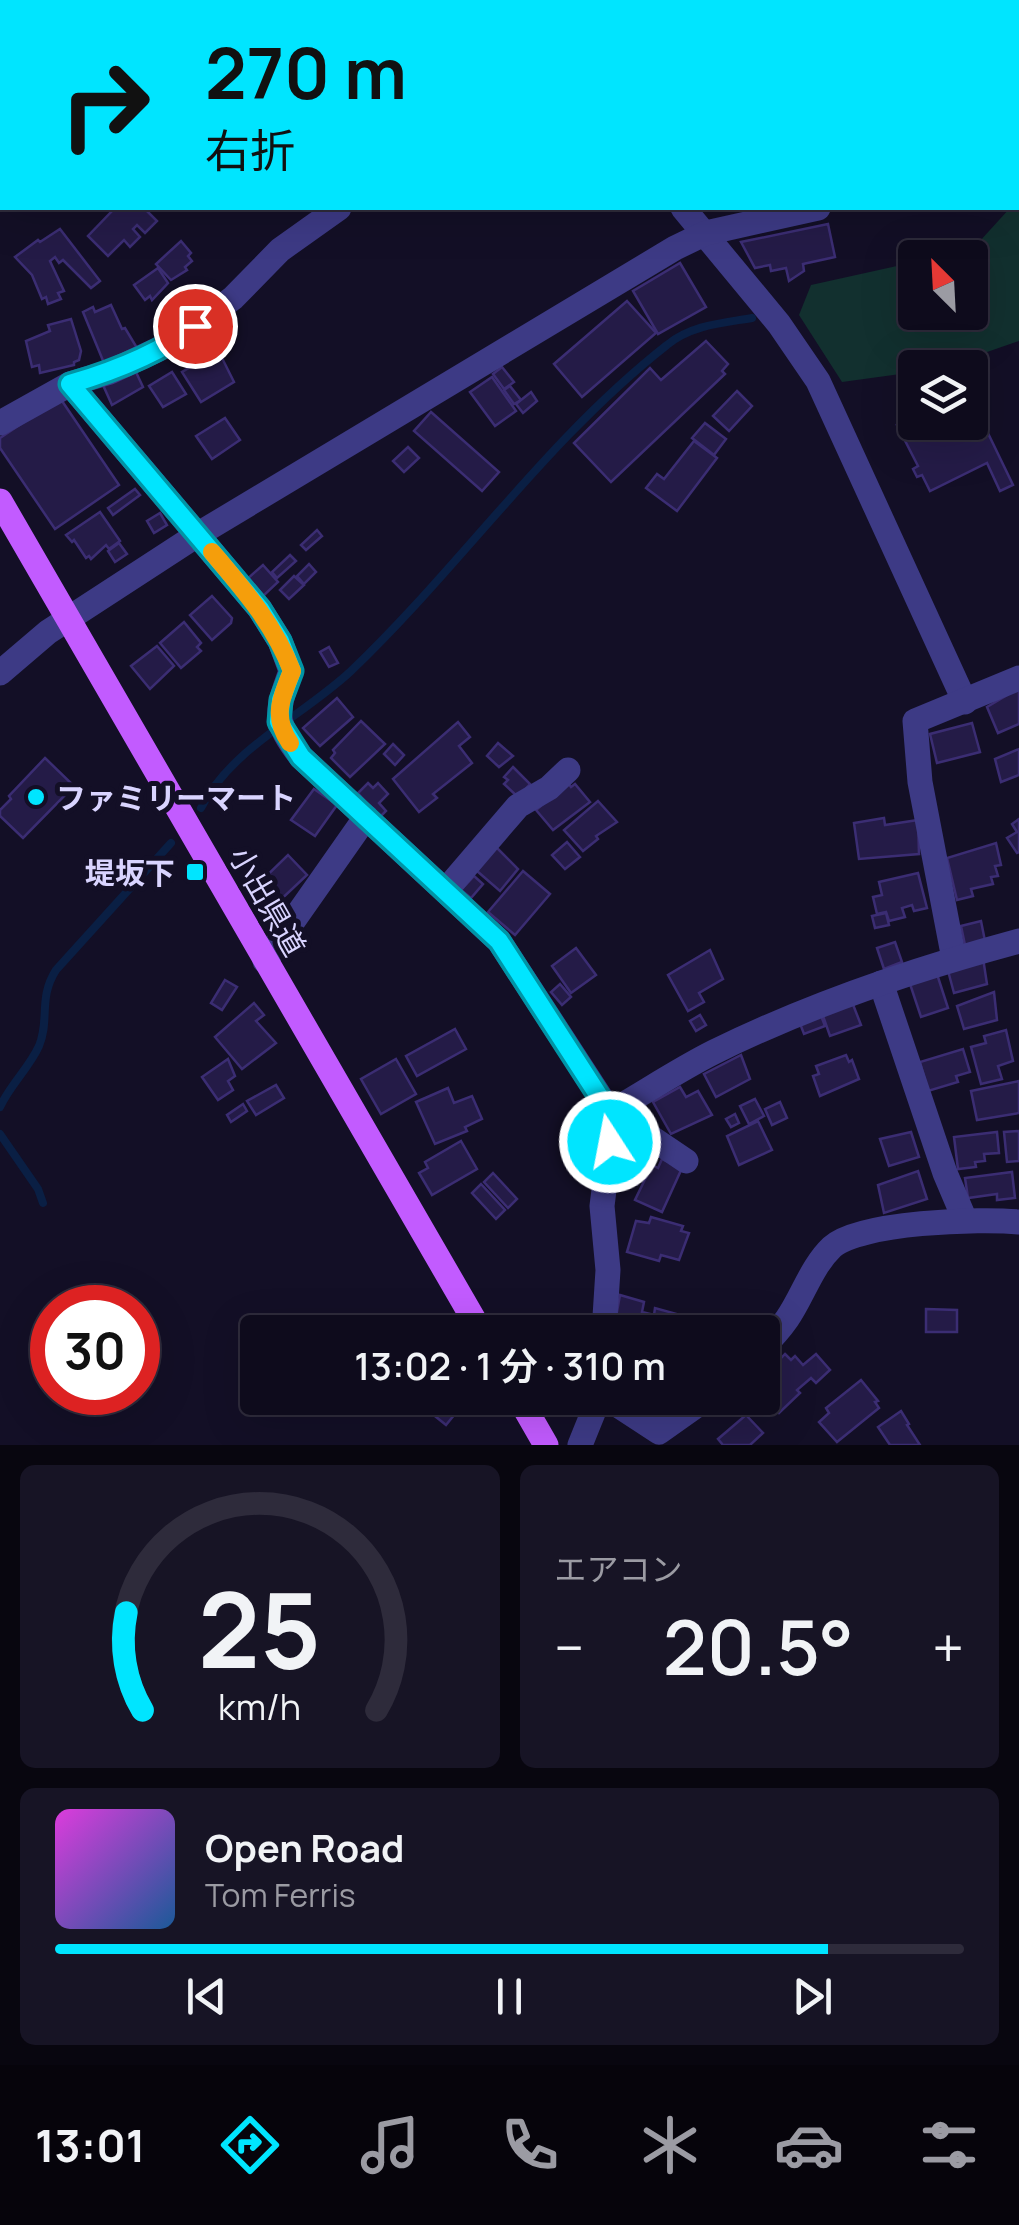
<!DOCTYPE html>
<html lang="ja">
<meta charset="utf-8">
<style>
body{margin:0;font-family:Manrope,"Noto Sans JP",sans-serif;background:#171425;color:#f1f3f6;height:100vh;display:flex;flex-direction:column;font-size:38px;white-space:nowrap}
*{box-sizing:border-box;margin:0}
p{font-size:32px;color:#9b9ba3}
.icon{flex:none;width:55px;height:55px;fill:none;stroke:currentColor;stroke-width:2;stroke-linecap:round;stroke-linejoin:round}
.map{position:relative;height:1445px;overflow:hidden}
.side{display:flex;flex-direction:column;gap:20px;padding:20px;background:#08060f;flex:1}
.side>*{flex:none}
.hud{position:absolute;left:0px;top:0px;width:1020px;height:210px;box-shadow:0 10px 40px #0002,0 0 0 2px #2e2b3b;background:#00e5ff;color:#111;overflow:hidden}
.needle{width:65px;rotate:336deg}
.controls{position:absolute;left:898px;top:240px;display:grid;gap:20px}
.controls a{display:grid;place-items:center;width:90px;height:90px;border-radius:10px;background:#0e0b1c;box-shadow:0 10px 40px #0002,0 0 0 2px #2e2b3b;font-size:50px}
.speed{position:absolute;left:30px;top:1285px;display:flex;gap:20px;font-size:50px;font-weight:700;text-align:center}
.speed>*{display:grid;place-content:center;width:130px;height:130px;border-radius:50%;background:#0e0b1c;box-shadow:0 10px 40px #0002,0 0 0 2px #2e2b3b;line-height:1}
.speed .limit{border:15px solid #d22;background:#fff;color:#111}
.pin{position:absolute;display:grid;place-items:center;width:85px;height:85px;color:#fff;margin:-42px;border:5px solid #fff;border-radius:50%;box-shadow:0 2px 10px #0007}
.me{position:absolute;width:110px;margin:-55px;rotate:349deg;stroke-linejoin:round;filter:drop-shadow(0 0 8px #0008)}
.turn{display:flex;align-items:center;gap:35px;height:210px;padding:0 40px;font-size:45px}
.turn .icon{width:130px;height:130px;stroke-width:2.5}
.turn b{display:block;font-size:70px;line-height:85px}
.big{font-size:75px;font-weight:600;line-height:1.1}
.side .card{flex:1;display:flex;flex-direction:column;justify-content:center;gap:15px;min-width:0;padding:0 35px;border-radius:15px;background:#171425}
.side .dial{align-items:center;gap:0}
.dial svg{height:260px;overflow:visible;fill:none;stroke:#2e2b3b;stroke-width:7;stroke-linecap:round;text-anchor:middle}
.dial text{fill:#f1f3f6;stroke:none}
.song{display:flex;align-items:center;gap:30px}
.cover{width:120px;height:120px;border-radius:15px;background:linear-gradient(135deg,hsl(300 70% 55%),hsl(210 70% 35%))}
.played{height:10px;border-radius:5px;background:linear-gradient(90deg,#00e5ff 85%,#2e2b3b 85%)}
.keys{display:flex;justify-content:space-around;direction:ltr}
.heat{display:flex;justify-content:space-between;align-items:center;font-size:55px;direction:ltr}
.side .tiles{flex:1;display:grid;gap:20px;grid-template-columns:1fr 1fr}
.card:last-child{grid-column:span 2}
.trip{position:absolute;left:240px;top:1315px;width:540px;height:100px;border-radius:10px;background:#0e0b1c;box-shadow:0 10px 40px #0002,0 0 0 2px #2e2b3b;font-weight:600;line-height:100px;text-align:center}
.tabs{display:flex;height:160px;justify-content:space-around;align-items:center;background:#06040b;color:#9b9ba3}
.tabs .icon{width:70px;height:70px}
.tabs .on{color:#00e5ff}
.tabs b{font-size:45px;color:#f1f3f6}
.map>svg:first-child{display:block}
</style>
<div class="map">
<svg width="1019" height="1445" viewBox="0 0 1019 1445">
<rect width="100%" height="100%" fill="#130f26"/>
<path fill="#12302f" d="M1019,198v143l-75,26 -29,1v4l-73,10 -43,-67 12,-30 104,-23v50h55v-54l-25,-1 24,-4 41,-45h8z"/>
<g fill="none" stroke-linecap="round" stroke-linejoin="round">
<g stroke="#0a1f44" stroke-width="8">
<path d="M201,808c30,-60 102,-92 150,-137 110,-105 196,-232 316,-326 24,-20 56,-22 85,-27"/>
<path d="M0,1107c10,-22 29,-39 39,-61 11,-26 -1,-48 17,-76l115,-127"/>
<path d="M0,1134l38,55 5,14"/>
</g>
</g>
<g fill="#241b47" stroke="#3b2d73" stroke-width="2.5">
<path d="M115,208h29l13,13 -12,12 -8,-8 -4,4 7,8 -10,10 -6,-7 -16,16 -20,-20z"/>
<path d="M828,224l7,33 -32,7 1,7 -15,10 -3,-13 -15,3 -1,-6 -15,3 -14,-26z"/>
<path d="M60,229l40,52 -9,7 -28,-28 -4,3 -4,-6 -5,4 14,30 -6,2 3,6 -13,5 -2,-7 -4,2 -10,-24 -17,-18 23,-17 2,2z"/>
<path d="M181,241l10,12 -3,3 4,5 -7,6 2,3 -16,10 -15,-16z"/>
<path d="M680,263l26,44 -48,27 -25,-43z"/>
<path d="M158,268l10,15 -16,17 -2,-4 -5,4 -11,-15z"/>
<path d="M627,301l29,32 -74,64 -28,-33z"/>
<path d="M111,305l11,24 3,-1 12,20 -33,15 -21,-51 10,-5 2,5z"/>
<path d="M71,319l10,32 -2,9 -5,2v3l-34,8 -1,-8 -7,2 -6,-26 24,-10 -2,-6z"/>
<path d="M706,341l22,23 -6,7 3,3 -114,108 -37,-39 76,-75 11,12z"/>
<path d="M209,343l9,15 3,-2 13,26 -33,20 -19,-30 17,-10 -5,-9z"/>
<path d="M502,367l12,15 -10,7 -11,-15z"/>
<path d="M135,370l8,17 -31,18 -9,-20z"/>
<path d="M172,372l14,22 -23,13 -14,-21z"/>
<path d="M492,377l24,34 -21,15 -25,-34z"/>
<path d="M510,386l11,14 -7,4 -10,-14z"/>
<path d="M737,391l15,15 -23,25 -16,-15z"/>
<path d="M531,392l6,9 -14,12 -7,-9z"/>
<path d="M970,396l43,89 -13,6 -13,-28 -57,28 -8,-16 -5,2 -4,-8 5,-3 -21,-41 18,-9v6h55z"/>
<path d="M60,398l59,87 -64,44 -55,-81v-10z"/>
<path d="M431,412l68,60 -17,19 -68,-60z"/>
<path d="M225,418l15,22 -28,19 -16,-23z"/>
<path d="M705,423l21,16 -12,16 -22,-17z"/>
<path d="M694,441l23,17 -40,53 -31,-23 11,-14 7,5z"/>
<path d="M408,447l11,11 -15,14 -11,-11z"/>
<path d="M135,489l5,6 -27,20 -5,-7z"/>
<path d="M100,512l20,29 -11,8 -3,-4 -15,14 -2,-3 -3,2 -12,-18 -2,2 -6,-7z"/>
<path d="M160,513l7,12 -13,8 -7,-12z"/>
<path d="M317,530l5,6 -16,14 -5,-5z"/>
<path d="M119,543l8,11 -12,8 -7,-11z"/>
<path d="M290,555l6,6 -19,17 -5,-6z"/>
<path d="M309,564l7,8 -12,12 -7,-8z"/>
<path d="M263,565l15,17 -16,15 -16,-17z"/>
<path d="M294,576l10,9 -15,14 -9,-9z"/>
<path d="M212,596l20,22 -1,5 -19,17 -22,-25z"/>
<path d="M184,622l17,21 -4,4 4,4 -20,17 -21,-25z"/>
<path d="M157,646l17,20 -24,23 -19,-23z"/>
<path d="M329,647l9,16 -9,4 -9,-15z"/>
<path d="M1019,688v36l-21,9 -11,-26z"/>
<path d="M337,698l16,19 -33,29 -17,-18z"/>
<path d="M361,721l24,23 -35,33 -19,-19 4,-5 -2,-3z"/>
<path d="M458,722l12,15 -11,9 13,17 -39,31 4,4 -18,14 -26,-33z"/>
<path d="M972,723l8,29 -43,11 -7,-29z"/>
<path d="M498,743l15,13 -14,11 -12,-11z"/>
<path d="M393,744l11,11 -9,10 -11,-11z"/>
<path d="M1019,749v26l-18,7 -6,-23z"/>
<path d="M45,758l29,28 -51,52 -23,-22v-6l11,-11 -2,-3z"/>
<path d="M513,767l17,17 -12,13 -14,-13 4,-4 -4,-3z"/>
<path d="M368,783l5,5 5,-5 10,11 -9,9 7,8 -7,7 -21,-25z"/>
<path d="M568,783l3,4 4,-3 15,18 -37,28 -17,-20z"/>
<path d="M314,789l23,16 -22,31 -24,-16z"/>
<path d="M598,801l19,21 -21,14 2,3 -15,12 -19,-21z"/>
<path d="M884,818l1,7 33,-5 1,34 -60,5 -5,-36z"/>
<path d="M1019,819v33l-2,1 -10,-15 10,-6 -5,-8z"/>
<path d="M567,842l13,15 -15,12 -13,-14z"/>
<path d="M996,843l5,22 -6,1 3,10 -7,1 2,7 -22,5 2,7 -16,4 -10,-42z"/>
<path d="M495,846l23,23 -18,22 -23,-20z"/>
<path d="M288,855l19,20 -34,32 -19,-19z"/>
<path d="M523,871l27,23 -35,41 -27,-23z"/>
<path d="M918,873l9,35 -13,3 -2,-6 -10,3 3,9 -16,4 -3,-9 -9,2 -4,-17 9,-2 -3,-13z"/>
<path d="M474,876l9,8 -12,14 -10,-8z"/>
<path d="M275,908l10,14 -8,11 -13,-17z"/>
<path d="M886,913l3,12 -14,3 -3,-12z"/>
<path d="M981,921l4,20 -20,4 -4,-19z"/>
<path d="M895,942l7,20 -18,7 -7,-21z"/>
<path d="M576,948l20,27 -25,18 -19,-27z"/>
<path d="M710,950l13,29 -24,14 5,9 -16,9 -20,-36z"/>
<path d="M983,958l4,26 -33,9 -7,-26z"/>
<path d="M937,974l11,34 -27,9 -11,-33z"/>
<path d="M225,980l12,7 -15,23 -11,-7z"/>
<path d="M560,984l11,13 -9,8 -11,-13z"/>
<path d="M994,992l3,28 -33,9 -7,-23z"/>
<path d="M852,1002l9,23 -31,11 -8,-23z"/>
<path d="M254,1003l10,12 -8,6 20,22 -34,26 -27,-32z"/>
<path d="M820,1013l5,13 -21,8 -5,-13z"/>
<path d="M700,1015l6,10 -10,6 -6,-10z"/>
<path d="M455,1029l11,20 -49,27 -11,-20z"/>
<path d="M1006,1030l7,31 -15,5 4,13 -21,5 -10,-37 15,-4 -2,-7z"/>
<path d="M963,1049l7,23 -14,4 2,6 -30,9 -8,-29z"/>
<path d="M741,1055l9,24 -34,18 -12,-23z"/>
<path d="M846,1055l3,7 3,-2 7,19 -39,17 -7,-20 6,-2 -3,-8z"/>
<path d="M228,1059l7,17 -7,5 5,9 -15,10 -16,-23z"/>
<path d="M396,1059l20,35 -35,20 -20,-35z"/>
<path d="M1019,1081v32l-42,7 -6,-29z"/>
<path d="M276,1085l8,13 -28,17 -9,-14z"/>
<path d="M680,1087l6,10 12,-6 14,24 -41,19 -18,-32z"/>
<path d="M448,1088l6,15 18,-7 10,23 -17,8 2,4 -32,13 -19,-42z"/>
<path d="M755,1099l9,17 -15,8 -9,-18z"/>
<path d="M780,1102l7,16 -15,7 -7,-16z"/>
<path d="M243,1104l4,7 -16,11 -4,-7z"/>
<path d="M735,1114l4,9 -8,4 -5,-8z"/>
<path d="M758,1121l14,29 -33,15 -12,-29z"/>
<path d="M1019,1131v30l-12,1 -3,-30z"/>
<path d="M911,1132l8,25 -30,9 -9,-27z"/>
<path d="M997,1132l2,21 -15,1 1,7 -10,1 1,5 -18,2 -4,-32z"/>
<path d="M624,1135l21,6 -8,43 -20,-3z"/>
<path d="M461,1141l16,28 -45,26 -13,-22 9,-5 -3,-6z"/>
<path d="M662,1159l20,9 -20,44 -27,-12 17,-35 6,3z"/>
<path d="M918,1171l9,28 -43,14 -6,-28z"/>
<path d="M1012,1172l3,26 -18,2v-6l-29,4 -3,-20z"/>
<path d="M493,1173l24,26 -9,9 -24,-26z"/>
<path d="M481,1184l24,26 -9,9 -24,-26z"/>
<path d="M651,1217l32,9 -2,5 8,2 -10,27 -18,-5 -2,6 -32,-9 9,-31 13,2z"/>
<path d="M620,1295l24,7 -2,10 12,3 1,-7 36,10 -8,14h-60l3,-14 -10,-1z"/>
<path d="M926,1309l31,1v22h-31z"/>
<path d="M785,1354l6,6 4,-4 8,9 13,-11 14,16 -14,13 -5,-5 -14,12 3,3 -21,20 -13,-14 -4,3 -4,-4h4v-20z"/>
<path d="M861,1380l17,21 -3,1 4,6 -42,34 -18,-20 10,-9 -3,-5z"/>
<path d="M434,1398h34l-22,27 -21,-17z"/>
<path d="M901,1411l8,13 -2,1 13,20h-30l-12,-18z"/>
<path d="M746,1415l17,18 -13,12h-27l-5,-6z"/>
</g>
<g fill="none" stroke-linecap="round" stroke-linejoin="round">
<g stroke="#3d3a85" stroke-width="25">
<path d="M585,0l1,2"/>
<path d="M757,2l7,-2"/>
<path d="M1018,166h1"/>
<path d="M683,208l96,116 39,57 147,321"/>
<path d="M70,384l190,225 20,32 11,30c-15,41 -18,50 10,86l198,184 106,163 9,6 12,2 23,24 37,25"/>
<path d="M0,423l70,-39 40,-12 66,-31 57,-43 47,-48 59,-42"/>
<path d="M0,673l48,-41 149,-97 478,-287 31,-15 112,-25"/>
<path d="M446,890l72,-84 31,-18 19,-18"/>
<path d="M954,959l-34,-177 -5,-61 104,-43"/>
<path d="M265,961l101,-144"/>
<path d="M881,983l64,190 20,47"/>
<path d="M604,1332l4,-62 -6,-64 12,-96c33,-19 66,-41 100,-58 97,-48 201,-83 305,-111"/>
<path d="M762,1348c9,-9 18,-19 25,-29 16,-23 24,-52 45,-72 27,-25 149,-29 187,-25"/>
<path d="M607,1398l52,34 48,-34"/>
<path d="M580,1445l19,-47"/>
</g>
<g stroke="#c25bff" stroke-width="25">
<path d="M0,501l481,831"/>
<path d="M519,1398l27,47"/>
</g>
</g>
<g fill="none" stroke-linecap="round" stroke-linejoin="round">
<g stroke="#0095a6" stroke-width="25">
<path id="route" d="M195,326c-36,28 -81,45 -125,58l190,225 20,32 12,30 -11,29 -2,22 22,35 198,184 105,163 10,6 -4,32"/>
</g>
<use href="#route" stroke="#00e5ff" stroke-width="18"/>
<path stroke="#f59e0b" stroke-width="18" d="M212,552c32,38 62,72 80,119 -11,27 -20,46 -2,72"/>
</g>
<g fill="#00e5ff" stroke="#130f26" stroke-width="4">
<circle cx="36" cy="797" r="10"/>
<rect x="185" y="862" width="20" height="20" rx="5"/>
</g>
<g text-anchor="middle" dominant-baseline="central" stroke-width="10" stroke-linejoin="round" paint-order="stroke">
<g font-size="30" font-weight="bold" fill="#d9d4ff" stroke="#130f26" text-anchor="start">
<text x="56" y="797">ファミリーマート</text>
<text x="175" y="872" text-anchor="end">堤坂下</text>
</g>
<g font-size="30" fill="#d9d4ff" stroke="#130f26">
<text transform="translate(268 901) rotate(60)">小出県道</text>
</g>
</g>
</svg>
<div class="controls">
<a><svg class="needle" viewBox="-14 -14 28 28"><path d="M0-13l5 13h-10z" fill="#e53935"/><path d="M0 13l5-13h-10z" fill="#9b9ba3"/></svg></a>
<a><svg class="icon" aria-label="layers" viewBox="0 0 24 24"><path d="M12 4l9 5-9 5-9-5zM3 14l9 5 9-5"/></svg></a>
</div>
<div class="speed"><div class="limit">30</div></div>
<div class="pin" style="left:195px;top:326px;background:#d93025"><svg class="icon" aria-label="arrive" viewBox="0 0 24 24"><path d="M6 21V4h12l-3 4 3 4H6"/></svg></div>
<svg class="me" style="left:610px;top:1142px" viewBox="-20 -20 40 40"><circle r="17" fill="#00e5ff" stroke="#fff" stroke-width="3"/><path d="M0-11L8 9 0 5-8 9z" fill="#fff"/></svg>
<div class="trip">13:02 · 1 分 · 310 m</div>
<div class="hud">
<div class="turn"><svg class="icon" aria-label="right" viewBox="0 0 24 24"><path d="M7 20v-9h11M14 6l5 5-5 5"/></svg><div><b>270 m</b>右折</div></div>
</div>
</div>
<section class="side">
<div class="tiles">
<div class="card dial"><svg viewBox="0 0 100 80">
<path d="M14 69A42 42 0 1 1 86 69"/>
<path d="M14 69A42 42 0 0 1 9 39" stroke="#00e5ff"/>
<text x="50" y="56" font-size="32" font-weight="700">25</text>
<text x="50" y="72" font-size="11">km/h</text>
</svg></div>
<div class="card"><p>エアコン</p>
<div class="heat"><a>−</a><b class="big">20.5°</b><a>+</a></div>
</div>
<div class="card">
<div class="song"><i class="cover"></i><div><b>Open Road</b><p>Tom Ferris</p></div></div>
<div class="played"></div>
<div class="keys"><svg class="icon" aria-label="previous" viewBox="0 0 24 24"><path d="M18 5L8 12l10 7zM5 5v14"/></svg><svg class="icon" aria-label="pause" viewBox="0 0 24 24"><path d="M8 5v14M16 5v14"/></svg><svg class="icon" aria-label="next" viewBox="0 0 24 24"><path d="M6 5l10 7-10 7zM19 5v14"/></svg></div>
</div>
</div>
</section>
<nav class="tabs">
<b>13:01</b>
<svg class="icon on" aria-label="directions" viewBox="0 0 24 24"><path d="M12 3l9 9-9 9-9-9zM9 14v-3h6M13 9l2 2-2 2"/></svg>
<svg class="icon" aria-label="music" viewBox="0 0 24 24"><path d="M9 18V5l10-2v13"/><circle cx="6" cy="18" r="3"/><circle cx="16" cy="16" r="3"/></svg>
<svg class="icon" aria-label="phone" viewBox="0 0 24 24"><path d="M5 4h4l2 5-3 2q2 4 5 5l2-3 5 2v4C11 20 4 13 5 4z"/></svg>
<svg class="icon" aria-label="climate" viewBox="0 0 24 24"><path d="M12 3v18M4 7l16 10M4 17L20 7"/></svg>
<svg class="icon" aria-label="car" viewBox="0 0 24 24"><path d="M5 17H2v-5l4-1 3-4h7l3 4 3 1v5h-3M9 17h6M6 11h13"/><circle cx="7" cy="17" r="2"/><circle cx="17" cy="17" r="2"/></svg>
<svg class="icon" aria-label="filters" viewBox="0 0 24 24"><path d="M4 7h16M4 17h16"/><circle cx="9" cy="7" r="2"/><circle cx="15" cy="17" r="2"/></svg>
</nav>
